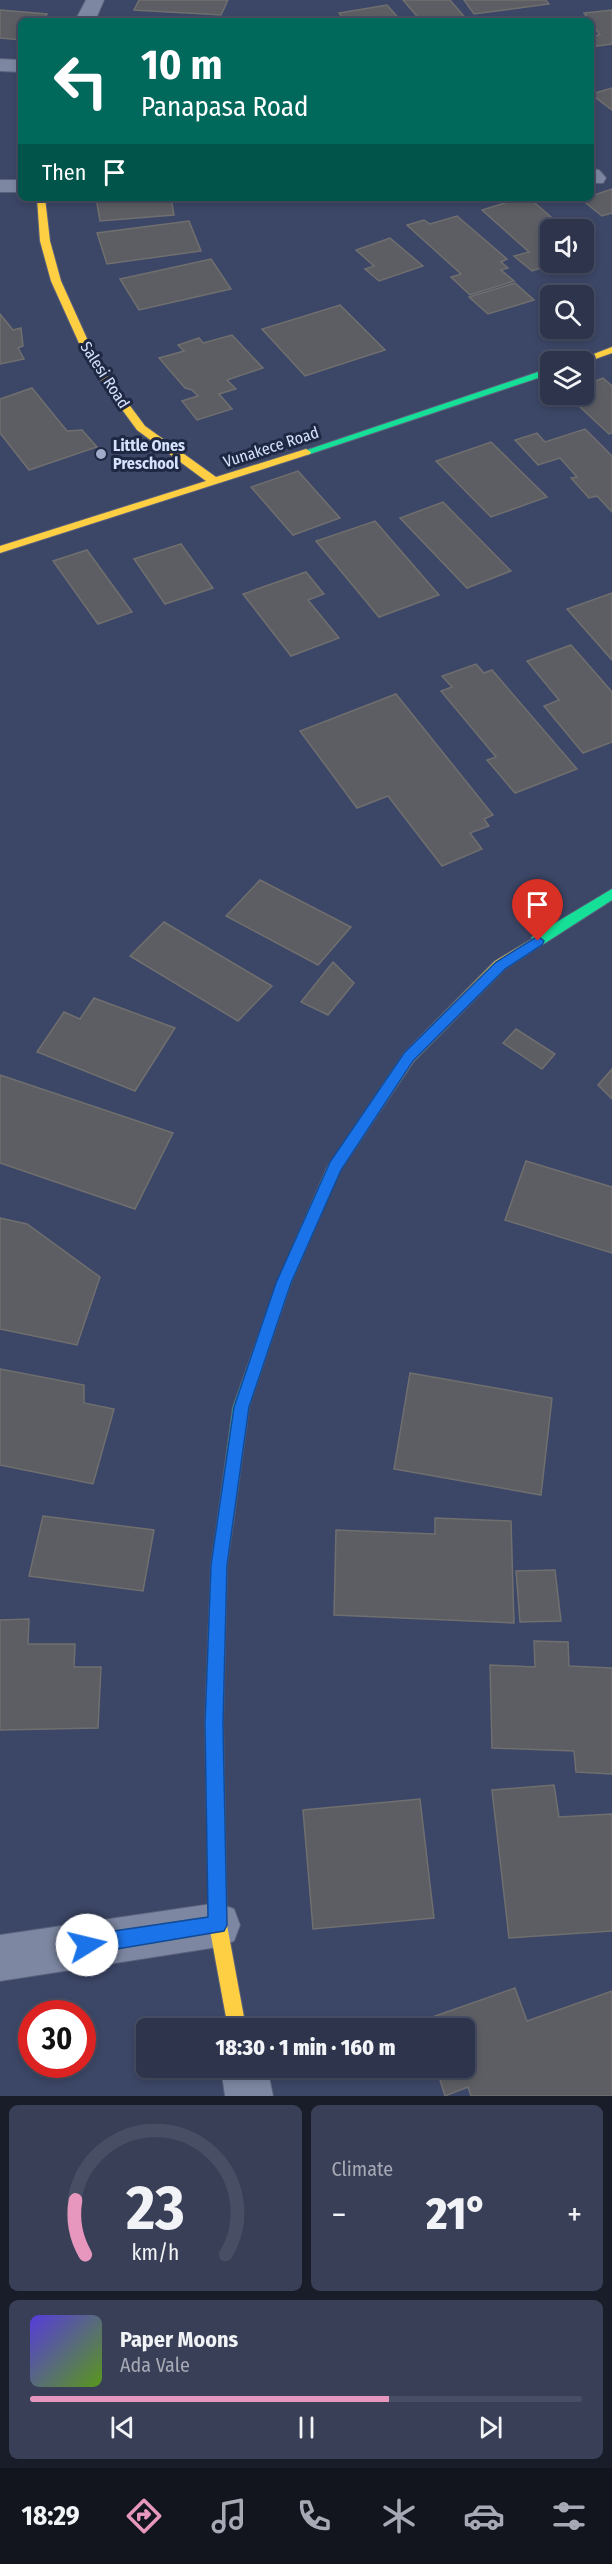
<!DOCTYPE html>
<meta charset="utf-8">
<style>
body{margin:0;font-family:"Fira Sans Condensed",sans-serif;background:#393f56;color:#f1f3f6;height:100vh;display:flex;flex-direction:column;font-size:22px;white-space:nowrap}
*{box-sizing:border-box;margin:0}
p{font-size:20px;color:#a7aab5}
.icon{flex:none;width:33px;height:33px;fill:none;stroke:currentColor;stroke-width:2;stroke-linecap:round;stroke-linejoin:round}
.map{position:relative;height:2096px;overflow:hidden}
.side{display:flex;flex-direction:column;gap:9px;padding:9px;background:#191d2a;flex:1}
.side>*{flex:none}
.banner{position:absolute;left:18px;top:18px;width:576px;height:183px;border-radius:9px;box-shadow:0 3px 9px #0003,0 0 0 2px #484f64;background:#00695c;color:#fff;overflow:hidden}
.controls{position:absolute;left:540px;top:219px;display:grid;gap:12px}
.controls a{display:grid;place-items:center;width:54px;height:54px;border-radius:9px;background:#2d344c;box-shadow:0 3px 9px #0003,0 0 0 2px #484f64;font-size:30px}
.speed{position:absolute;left:18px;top:2000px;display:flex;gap:12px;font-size:30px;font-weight:700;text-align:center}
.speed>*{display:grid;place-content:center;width:78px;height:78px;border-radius:50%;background:#2d344c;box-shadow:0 3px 9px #0003,0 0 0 2px #484f64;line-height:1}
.speed .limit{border:9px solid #d22;background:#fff;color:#111}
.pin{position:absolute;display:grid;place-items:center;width:51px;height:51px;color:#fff;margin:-62px -26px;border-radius:50% 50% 50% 0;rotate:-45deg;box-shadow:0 0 6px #0007}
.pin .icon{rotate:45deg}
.me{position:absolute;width:66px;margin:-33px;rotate:81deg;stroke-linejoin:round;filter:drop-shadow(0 0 4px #0008)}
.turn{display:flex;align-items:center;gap:21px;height:126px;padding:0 24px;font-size:27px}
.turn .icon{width:78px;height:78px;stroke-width:2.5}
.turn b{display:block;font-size:42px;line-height:51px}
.then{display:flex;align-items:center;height:57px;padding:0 24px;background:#0003;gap:12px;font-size:22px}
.big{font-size:45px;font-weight:800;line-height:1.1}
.side .tile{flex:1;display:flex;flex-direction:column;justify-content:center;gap:9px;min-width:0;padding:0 21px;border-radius:9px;background:#393f56}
.side .dial{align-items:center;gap:0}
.dial svg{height:156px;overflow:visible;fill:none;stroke:#484f64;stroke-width:7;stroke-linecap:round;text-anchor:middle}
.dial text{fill:#f1f3f6;stroke:none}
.song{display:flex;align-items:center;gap:18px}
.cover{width:72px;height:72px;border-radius:9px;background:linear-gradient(135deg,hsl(250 70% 55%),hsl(90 70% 35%))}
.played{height:6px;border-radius:3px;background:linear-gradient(90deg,#e797bd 65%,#484f64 65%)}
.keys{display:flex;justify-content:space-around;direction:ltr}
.heat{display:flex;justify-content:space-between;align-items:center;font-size:33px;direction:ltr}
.side .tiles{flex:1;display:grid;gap:9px;grid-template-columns:1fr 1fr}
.tile:last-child{grid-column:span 2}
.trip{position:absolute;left:136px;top:2018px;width:339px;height:60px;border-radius:9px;background:#2d344c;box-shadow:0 3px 9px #0003,0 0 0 2px #484f64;font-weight:800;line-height:60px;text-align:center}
.tab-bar{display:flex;height:96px;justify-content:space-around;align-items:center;background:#12151e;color:#a7aab5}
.tab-bar .icon{width:42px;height:42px}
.tab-bar .current{color:#e797bd}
.tab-bar b{font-size:27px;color:#f1f3f6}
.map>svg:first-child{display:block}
</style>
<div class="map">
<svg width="612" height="2096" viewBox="0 0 612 2096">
<rect width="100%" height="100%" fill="#3c4666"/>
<g fill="#5d5e63" stroke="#706f6f" stroke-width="1.5">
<path d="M139,0h89l-7,15 -87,-5z"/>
<path d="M403,0h47l18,21h-47z"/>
<path d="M464,0h82l3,4 -75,10z"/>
<path d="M387,5l14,16h-56l-6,-8z"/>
<path d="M0,10l47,4 -4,7h-22v19l-21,-2z"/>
<path d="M612,10v34l-21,3v-11l9,-1 -16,-22z"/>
<path d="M612,88v22l-21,-16z"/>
<path d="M612,189v24l-10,3 -21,-17 10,-1v-2z"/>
<path d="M96,198h75l3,17 -74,6z"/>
<path d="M521,198h8l37,32h-16v32h9l-27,9 -18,-15 15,-4 -47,-42z"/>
<path d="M457,216l50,43 -6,3 7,6 -7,2 13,11 -44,14 -19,-18 10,-3 -54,-49 17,-5 6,4z"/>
<path d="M189,221l12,30 -94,13 -10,-31z"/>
<path d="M390,238l33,28 -44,15 -14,-12 9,-3 -18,-16z"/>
<path d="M211,259l20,30 -92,21 -19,-31z"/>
<path d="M515,283l19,17 -46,14 -19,-17z"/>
<path d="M340,305l45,45 -80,26 -43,-47z"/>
<path d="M0,314l13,16 8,-2 2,18 -5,2 6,11 -24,5z"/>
<path d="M232,335l31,33 -36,12 9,9 -17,5 13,15 -35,11 -15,-19 16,-5 -6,-6 -7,-2 -26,-30 25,-7 -6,-6 21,-7 4,5z"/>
<path d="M603,378l9,8v47l-3,1 -43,-40h18v-9z"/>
<path d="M32,388l35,43 15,-1 15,17 -68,23 -29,-37v-34z"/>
<path d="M585,429l27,27v56l-15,-16 -8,2 -18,-20 6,-1 -17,-19 -22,7 -23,-25 22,-7 8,9z"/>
<path d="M491,442l56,55 -56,20 -55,-56z"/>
<path d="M298,471l42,47 -47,17 -42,-48z"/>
<path d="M443,502l68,69 -44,17 -67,-70z"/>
<path d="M375,521l64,74 -60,22 -63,-76z"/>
<path d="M181,544l32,44 -48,16 -31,-45z"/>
<path d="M87,550l45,62 -34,12 -45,-63z"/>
<path d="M306,572l18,22 -16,6 31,38 -48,18 -48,-62z"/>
<path d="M612,593v67l-45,-51z"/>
<path d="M571,645l41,47v50l-29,11 -39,-47 15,-6 -32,-39z"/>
<path d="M476,664l8,9 8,-3 85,99 -62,24 -28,-33 9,-3 -55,-66 11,-4 -10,-11z"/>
<path d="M396,694l97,121 -9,4 5,7 -19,7 12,16 -40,17 -54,-70 -31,12 -57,-77z"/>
<path d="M260,880l91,47 -33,38 -92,-49z"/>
<path d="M164,922l108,64 -34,35 -108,-65z"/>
<path d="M333,962l21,21 -26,32 -27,-13z"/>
<path d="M94,998l81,30 -40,63 -98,-39 27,-40 16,7z"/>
<path d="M516,1029l39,25 -13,15 -39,-26z"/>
<path d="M612,1069v30l-14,-14z"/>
<path d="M0,1075l173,58 -38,76 -135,-46z"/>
<path d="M526,1161l86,26v66l-107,-33z"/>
<path d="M0,1218l27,6 73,53 -23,68 -77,-16z"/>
<path d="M0,1369l84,16v18l30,6 -21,75 -93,-19z"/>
<path d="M410,1373l142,25 -11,97 -147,-26z"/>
<path d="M43,1516l111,14 -11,61 -114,-15z"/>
<path d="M435,1518l76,3 3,102 -180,-8 2,-85 99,4z"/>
<path d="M555,1570l6,51 -41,1 -4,-51z"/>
<path d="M29,1619l-1,25h47l-1,23h27l-3,61 -98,2v-110z"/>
<path d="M534,1641l34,1 1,24 43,2v106l-36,-2 -2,-21 -82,-3 -2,-83 45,2z"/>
<path d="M554,1785l5,32 53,-3v117l-103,7 -17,-148z"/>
<path d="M420,1799l14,119 -121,11 -10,-119z"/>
<path d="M515,1988l12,33 85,-30v105h-141l-3,-9 -23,9 -9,-29h29v-39h-41l-3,-7z"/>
</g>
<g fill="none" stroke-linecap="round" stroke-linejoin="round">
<g stroke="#59617b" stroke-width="2">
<g id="street">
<path d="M86,0h18l-9,21h-20z"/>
<path d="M0,59l21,1v12l-21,-1z"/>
<path d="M591,169l8,1 7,8 -3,5h-12z"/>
<rect x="0" y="180" width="21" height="12"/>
<path d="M218,1903l16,6 6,16 -6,16 -16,6 -218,34v-46z"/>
<path d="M221,2067h46l6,29h-48z"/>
</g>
</g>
<g stroke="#59617b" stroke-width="2">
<g id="fast">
<path d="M550,368v6l-240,80 -4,1 -5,-3z"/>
<path d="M612,889v11l-70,45h-10l-1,-4 1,-4z"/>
<path d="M333,1164l5,2 2,4 -49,113 -42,124 -16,117 -2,6 -6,2 -6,-2 -2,-6 16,-117 44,-124 49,-113 2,-4z"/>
</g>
</g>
<g stroke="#59617b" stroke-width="2">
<g id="slow">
<path d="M37,198h8l5,43 11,40 37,82 47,63 71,51 90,-28 5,3 -1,2 -310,99v-7l206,-65 -69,-51 -49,-67 -37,-82 -11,-40z"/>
<path d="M612,347v6l-28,10v-1h-11z"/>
<path d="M537,936l6,5 -1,4 -37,24 -91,92 -76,113 -5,2 -5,-2 -2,-4 2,-4 76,-113 91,-92z"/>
<path d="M225,1516l6,2 2,6 -6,41 -4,159 4,201 19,103h-18l-19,-103 -4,-201 6,-159 6,-41 2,-6z"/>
</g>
</g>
<use href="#street" fill="#7d87a1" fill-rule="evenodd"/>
<use href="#fast" fill="#16e098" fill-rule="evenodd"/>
<use href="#slow" fill="#ffcf43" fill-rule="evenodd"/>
</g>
<path fill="#1a73e8" stroke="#114b97" stroke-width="1.5" d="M538,936l6,5 -2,4 -37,24 -92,92 -72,109 -50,113 -42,124 -22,158 -4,159 4,201 -3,6 -137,23 -7,-3 -2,-6 2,-7 7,-3 121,-18 -3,-193 6,-159 23,-158 42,-124 54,-121 74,-109 92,-91z"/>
<circle fill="#9fabc8" stroke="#1e2842" stroke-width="2" cx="101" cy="454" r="6"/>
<g text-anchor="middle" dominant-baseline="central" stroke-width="6" stroke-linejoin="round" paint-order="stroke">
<g font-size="16" fill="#d5e1fd" stroke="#1e2842">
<text transform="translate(105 375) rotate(57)">Salesi Road</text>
<text transform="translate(271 447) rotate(-18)">Vunakece Road</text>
</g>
<g font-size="16" font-weight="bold" fill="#d5e1fd" stroke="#1e2842" text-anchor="start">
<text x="113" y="445">Little Ones<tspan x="113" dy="18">Preschool</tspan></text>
</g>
</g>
</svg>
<div class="controls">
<a><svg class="icon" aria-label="sound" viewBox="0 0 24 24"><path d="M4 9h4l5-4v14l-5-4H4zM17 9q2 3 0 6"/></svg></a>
<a><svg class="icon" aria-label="search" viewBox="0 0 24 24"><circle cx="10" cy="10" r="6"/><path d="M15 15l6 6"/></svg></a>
<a><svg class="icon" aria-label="layers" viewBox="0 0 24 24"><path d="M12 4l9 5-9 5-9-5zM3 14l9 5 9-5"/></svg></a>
</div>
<div class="speed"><div class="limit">30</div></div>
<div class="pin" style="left:538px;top:941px;background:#d93025"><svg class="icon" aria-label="arrive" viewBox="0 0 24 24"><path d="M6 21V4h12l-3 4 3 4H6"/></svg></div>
<svg class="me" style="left:87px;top:1945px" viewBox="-20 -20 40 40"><circle r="19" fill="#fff"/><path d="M0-13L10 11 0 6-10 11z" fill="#1a73e8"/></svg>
<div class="trip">18:30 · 1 min · 160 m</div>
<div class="banner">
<div class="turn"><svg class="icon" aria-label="left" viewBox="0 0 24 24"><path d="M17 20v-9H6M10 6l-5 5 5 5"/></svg><div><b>10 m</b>Panapasa Road</div></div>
<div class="then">Then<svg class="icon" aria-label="arrive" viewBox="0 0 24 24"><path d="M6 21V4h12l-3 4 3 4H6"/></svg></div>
</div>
</div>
<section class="side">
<div class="tiles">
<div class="tile dial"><svg viewBox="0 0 100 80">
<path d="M14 69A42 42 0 1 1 86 69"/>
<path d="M14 69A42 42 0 0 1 9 41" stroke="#e797bd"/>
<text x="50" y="56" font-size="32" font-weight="700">23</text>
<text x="50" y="72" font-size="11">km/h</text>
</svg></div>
<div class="tile"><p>Climate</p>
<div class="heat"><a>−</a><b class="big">21°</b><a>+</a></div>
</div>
<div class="tile">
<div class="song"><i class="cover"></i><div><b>Paper Moons</b><p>Ada Vale</p></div></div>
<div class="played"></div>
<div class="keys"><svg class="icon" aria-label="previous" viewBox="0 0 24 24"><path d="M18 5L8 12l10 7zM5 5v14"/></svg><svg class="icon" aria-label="pause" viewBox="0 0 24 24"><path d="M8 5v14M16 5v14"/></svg><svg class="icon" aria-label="next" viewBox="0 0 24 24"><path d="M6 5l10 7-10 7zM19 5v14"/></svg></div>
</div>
</div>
</section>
<nav class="tab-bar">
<b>18:29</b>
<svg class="icon current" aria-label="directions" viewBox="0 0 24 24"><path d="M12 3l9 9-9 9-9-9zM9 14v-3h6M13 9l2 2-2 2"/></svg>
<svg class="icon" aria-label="music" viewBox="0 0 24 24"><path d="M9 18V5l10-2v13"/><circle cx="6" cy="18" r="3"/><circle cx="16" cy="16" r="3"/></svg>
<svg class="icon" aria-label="phone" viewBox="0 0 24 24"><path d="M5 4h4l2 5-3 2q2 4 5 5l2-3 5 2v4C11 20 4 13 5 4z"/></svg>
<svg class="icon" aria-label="climate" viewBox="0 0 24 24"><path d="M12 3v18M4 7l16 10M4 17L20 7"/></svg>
<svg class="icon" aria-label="car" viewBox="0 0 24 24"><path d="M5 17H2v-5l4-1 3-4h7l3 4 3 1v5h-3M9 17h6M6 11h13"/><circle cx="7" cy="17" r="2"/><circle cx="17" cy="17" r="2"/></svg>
<svg class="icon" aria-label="filters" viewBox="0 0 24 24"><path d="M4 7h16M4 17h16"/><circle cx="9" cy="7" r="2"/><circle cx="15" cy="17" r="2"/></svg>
</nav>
